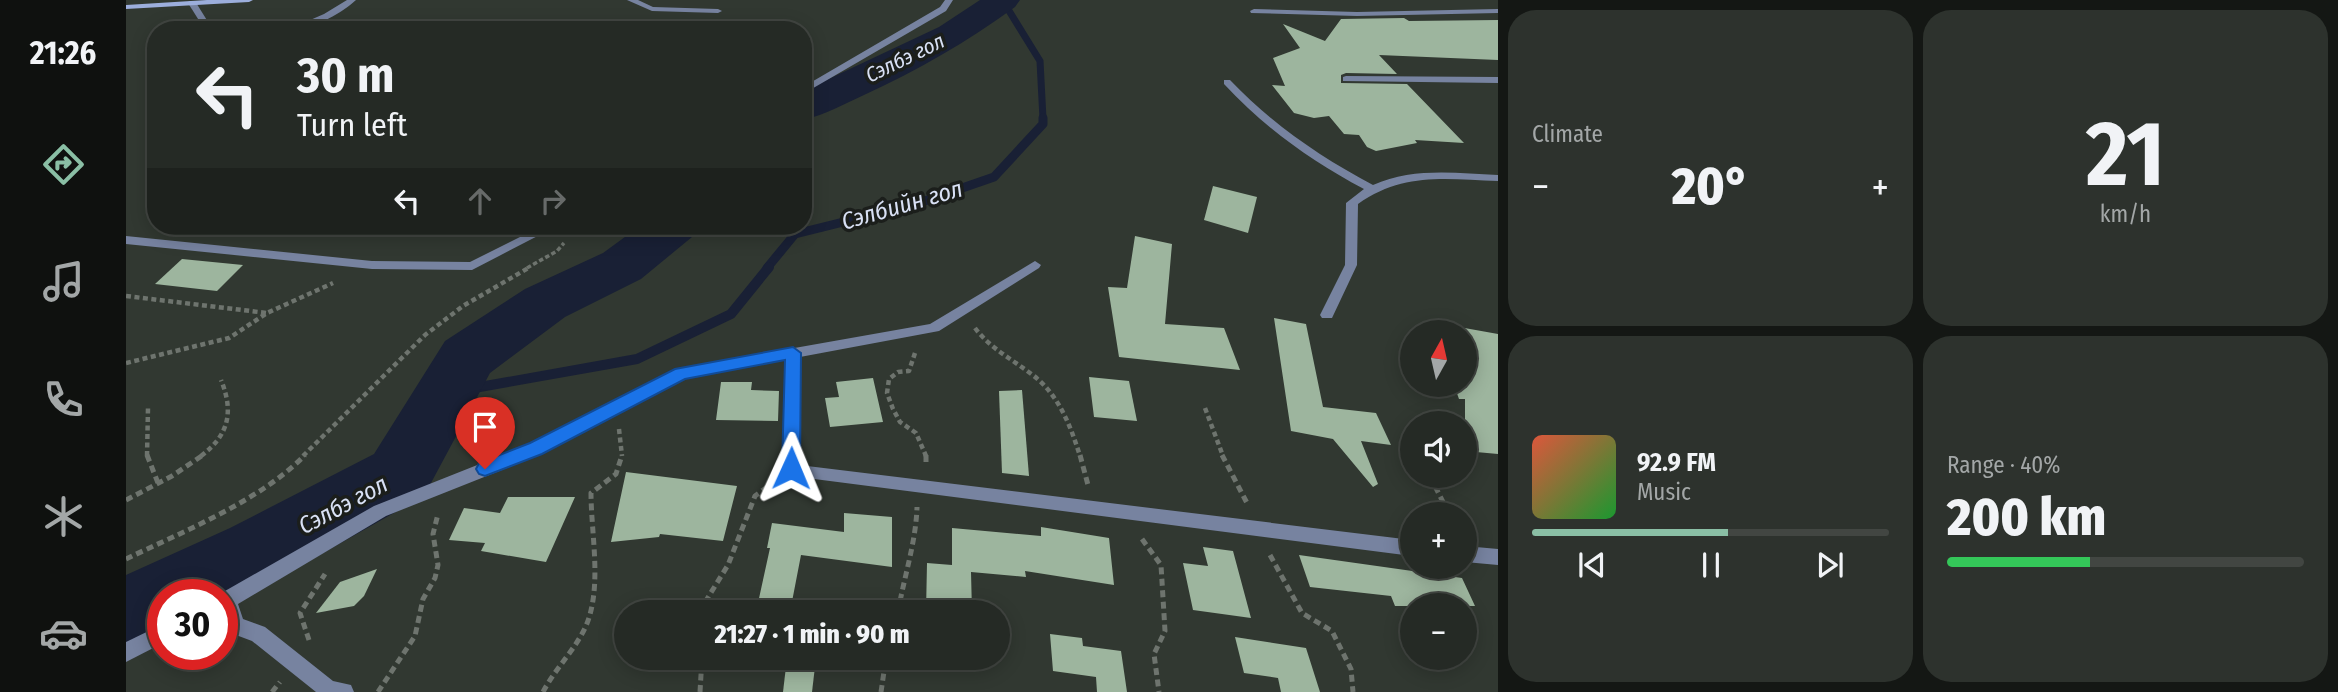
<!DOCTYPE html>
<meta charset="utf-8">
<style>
body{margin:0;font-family:"Fira Sans Condensed",sans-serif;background:#2d322d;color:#f1f3f6;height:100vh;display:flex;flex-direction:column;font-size:26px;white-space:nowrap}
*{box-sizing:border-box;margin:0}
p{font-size:23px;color:#a3a7a7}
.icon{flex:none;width:38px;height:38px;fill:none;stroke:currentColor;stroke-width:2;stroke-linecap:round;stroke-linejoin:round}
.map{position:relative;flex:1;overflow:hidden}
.sheet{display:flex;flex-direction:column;gap:10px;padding:10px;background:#141714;width:840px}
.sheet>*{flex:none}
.guide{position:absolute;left:21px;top:21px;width:665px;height:214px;border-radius:28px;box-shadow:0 4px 18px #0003,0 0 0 2px #424642;background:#252a25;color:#f1f3f6;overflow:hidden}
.needle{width:46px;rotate:8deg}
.buttons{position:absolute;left:1274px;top:320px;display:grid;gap:14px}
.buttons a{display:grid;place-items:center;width:77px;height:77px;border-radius:50%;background:#252a25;box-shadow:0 4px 18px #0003,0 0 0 2px #424642;font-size:35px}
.speed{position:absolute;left:21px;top:579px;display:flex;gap:14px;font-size:35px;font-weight:700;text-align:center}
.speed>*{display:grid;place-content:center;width:91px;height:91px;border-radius:50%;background:#252a25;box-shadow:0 4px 18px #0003,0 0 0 2px #424642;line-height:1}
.speed .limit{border:10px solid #d22;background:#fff;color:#111}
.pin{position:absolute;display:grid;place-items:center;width:60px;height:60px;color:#fff;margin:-72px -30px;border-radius:50% 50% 50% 0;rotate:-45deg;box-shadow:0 0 7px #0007}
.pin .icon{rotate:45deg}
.me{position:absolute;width:77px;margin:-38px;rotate:1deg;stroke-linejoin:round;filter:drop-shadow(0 0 5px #0008)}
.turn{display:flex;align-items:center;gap:24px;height:147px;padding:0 35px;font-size:32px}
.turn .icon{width:91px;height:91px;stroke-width:2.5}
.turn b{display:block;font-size:49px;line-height:60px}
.lanes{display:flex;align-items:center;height:66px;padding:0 35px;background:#0003;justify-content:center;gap:35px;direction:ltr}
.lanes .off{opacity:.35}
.big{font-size:52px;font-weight:800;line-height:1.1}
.sheet .tile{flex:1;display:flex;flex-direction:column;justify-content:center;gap:10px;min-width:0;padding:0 24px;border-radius:28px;background:#2d322d}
.sheet .dial{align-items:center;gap:0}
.dial b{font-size:91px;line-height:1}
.song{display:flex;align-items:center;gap:21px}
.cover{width:84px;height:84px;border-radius:10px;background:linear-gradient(135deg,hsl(10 70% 55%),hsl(130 70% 35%))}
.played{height:7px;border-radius:4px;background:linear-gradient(90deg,#8abfa5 55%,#424642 55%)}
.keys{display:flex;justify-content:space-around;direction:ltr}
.heat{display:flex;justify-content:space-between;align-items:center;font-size:38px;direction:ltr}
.charge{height:10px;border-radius:5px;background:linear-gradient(90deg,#34c759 40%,#424642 0)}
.sheet .tiles{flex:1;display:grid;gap:10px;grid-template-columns:repeat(2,1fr)}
.trip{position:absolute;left:488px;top:600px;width:396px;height:70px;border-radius:35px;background:#252a25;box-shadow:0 4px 18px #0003,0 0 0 2px #424642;font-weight:800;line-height:70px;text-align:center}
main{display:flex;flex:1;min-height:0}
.dock{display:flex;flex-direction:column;width:126px;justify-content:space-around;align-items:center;background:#0f110f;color:#a3a7a7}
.dock .icon{width:49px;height:49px}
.dock .active{color:#8abfa5}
.dock b{font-size:32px;color:#f1f3f6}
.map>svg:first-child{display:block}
</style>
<main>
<nav class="dock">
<b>21:26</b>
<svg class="icon active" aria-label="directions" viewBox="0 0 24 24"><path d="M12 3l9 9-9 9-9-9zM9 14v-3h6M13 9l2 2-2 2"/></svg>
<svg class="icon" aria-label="music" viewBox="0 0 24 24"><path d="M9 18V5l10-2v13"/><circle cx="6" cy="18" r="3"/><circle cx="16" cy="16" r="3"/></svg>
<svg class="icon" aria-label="phone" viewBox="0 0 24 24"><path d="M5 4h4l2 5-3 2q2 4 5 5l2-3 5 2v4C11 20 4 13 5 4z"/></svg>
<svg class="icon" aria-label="climate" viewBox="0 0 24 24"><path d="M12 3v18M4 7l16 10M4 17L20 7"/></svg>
<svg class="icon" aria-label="car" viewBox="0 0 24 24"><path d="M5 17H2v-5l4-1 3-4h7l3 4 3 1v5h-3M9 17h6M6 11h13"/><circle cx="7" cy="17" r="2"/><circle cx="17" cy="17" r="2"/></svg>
</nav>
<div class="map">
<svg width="1372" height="692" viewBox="0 0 1372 692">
<rect width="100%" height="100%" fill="#313831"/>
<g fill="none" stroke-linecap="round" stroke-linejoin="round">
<path stroke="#192035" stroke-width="7" d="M877,1l37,60 3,58"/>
<path stroke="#192035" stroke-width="9" d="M641,268l28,-34 121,-30 78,-27 49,-53v-6"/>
<path stroke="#192035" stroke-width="10" d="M320,393l191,-34 94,-45 38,-47"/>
<g fill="#192035" fill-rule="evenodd">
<path d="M854,0h40l-5,7c-48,35 -97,63 -151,88 -20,9 -39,20 -61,25v-29l136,-64z"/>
<path d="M514,226h60l-8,11 -51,42 -76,38 -75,56 -66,123 -202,114v-15h-59v46l-37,16v-82l104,-47 144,-74 71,-113 80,-52 78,-36z"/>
</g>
</g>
<g fill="#9db59e">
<path d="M1278,18l5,3 89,-1v40l-119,-5 18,19 -51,-1 -5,2v8l66,1 57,59 -49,-3 2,3 -41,8 -9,-4 -8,-12 -15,-1 -15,-18 -15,2 -20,-5 -22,-28 13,1 -12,-28 27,-10 -17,-24 42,17 16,-22z"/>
<path d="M1087,186l44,11 -9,36 -44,-13z"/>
<path d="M1009,236l37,8 -7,80 59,4 16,42 -121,-13 -11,-70 19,1z"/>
<path d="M56,259l61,6 -26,26 -62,-7z"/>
<path d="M1148,318l32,6 17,83 53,6 15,32 -30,-4 17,43 -5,3 -40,-48 -42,-8z"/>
<path d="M1305,322l67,12v120l-33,-3v-52h-6l-5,-14h11v-53h-30z"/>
<path d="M963,377l40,4 8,40 -43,-4z"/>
<path d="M747,378l10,44 -53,5 -5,-29 14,-1 -3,-15z"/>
<path d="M595,382h31l-1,8 28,1 -1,30 -62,-1z"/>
<path d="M896,390l7,86 -27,-3 -3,-82z"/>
<path d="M500,472l111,14 -14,55 -63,-7 -1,3 -48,5z"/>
<path d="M382,497h67l-29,65 -65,-11 4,-8 -36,-3 15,-32 36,5z"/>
<path d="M718,513l48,4v50l-91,-12 -11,57h-34l14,-64h-3l5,-25 72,9z"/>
<path d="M915,527l68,11 5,47 -89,-14 1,6 -55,-5 1,40h-46l1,-49 25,2v-37l89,8z"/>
<path d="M1077,547l30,4 18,67 -58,-8 -10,-47 25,3z"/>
<path d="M1173,555l163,23 13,28h-80l-4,-10 -81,-9z"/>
<path d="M251,569l-13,27 -10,10 -38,7 24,-31z"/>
<path d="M924,634l32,4 1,8 38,5 6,41h-30l-1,-15 -43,-6z"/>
<path d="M1109,637l71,11 14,44h-39l-3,-14 -34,-5z"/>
<path d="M661,658h29l-4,34h-29z"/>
</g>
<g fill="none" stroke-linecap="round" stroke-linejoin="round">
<path stroke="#6e746e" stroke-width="3.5" stroke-dasharray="4.5 2.5" stroke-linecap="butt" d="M401,268l30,-17 7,-8"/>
<g stroke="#6e746e" stroke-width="4.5" stroke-dasharray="5 3.5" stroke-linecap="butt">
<path d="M0,296l141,17"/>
<path d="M849,328c15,20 35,30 55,45 28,20 40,51 50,83"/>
<path d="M789,353l-6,18 -11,1 -9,7 -2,14 6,16 7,13 16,11 10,23"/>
<path d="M0,363l103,-25 38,-25 66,-30"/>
<path d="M1079,408l18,48"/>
<path d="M493,429l3,27"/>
<path d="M1282,434l4,8"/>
<path d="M21,456l1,-48"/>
<path d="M75,456c28,-21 33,-44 20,-76"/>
<path d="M177,456l122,-121 38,-29 67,-39"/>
</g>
<g stroke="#6e746e" stroke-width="5" stroke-dasharray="7 4.5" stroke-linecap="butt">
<path d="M21,455l11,28"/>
<path d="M800,455v10"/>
<path d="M954,455l8,30"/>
<path d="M1096,455l25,48"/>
<path d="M1304,476l19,38"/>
<path d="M0,500l46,-24 31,-21"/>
<path d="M1016,539l19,26 4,66 -11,23 5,38"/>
<path d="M1144,555l32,58 30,18 19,38 2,23"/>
<path d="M0,559c58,-28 134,-58 179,-104"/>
<path d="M573,612l29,-47 27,-69 19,-14"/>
<path d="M772,612c6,-35 18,-70 19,-105"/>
<path d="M183,640l-9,-27 25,-39"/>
<path d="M146,692l8,-10"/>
<path d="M252,692l37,-56 8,-37 12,-21 3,-13 -5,-31 5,-20"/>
<path d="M417,692c12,-23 31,-41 42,-64 18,-39 6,-93 6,-135l25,-19 6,-19"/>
<path d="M574,692l2,-34"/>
<path d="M755,692l5,-34"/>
</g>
<g fill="#7783a0" fill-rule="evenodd">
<path d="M221,0h9c-18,16 -45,30 -69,30l37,-16z"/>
<path d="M501,0h11l15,7 65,2 4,2 -4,2 -66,-2z"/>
<path d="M63,1h6l18,29h-8l-17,-27z"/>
</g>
<g fill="#7783a0" fill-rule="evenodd">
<path d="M819,0h8l-7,11 -143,83v-7l137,-80z"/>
<path d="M1128,9l103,3 141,-3v4l-141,3 -106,-3 -1,-2z"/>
<path d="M1220,76l152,1v6l-155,-2v-4z"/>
<path d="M1098,80h6c42,44 90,77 143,105 39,-18 83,-12 125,-10v6c-53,-2 -95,-9 -140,23l-1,61 -25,53h-10l-2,-3 25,-50 1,-62 18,-14c-53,-28 -99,-61 -140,-105z"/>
<path d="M416,226h15l-85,44 -100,-1 -246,-25v-8l246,25 98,1z"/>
<path d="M909,261l6,4 -2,3 -100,63 -139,26 -1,108 613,75v16l-621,-80 -6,-2 -2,-5 3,-109 -102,18 -142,76 -156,62 -148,88 5,15 22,8 68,54 18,4 3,7h-38l-64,-51 -24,-9 -6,-19v-18h-4l156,-89 156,-62 146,-75 254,-45z"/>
<path d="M1339,546l33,3v16l-33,-3z"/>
<path d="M37,624v19l-37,19v-20z"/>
</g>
<path fill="#9caedc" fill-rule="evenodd" d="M81,0h46l-4,2 -123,7v-4z"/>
</g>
<path fill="#1a73e8" stroke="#114b97" stroke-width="2" d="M667,347l8,6 -1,115 -2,6h-13l-3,-6 3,-108 -100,19 -143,75 -57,22 -6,-2 -3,-5 3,-6 51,-20 145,-74z"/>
<g text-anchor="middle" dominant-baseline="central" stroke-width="7" stroke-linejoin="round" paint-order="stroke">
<g font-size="21" font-style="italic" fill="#d9e1f5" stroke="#1b1e1b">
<text transform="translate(779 58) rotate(-26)">Сэлбэ гол</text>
</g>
<g font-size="24" font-style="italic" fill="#d9e1f5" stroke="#1b1e1b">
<text transform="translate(776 205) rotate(-16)">Сэлбийн гол</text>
<text transform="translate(217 505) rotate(-28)">Сэлбэ гол</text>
</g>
</g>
</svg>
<div class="buttons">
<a><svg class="needle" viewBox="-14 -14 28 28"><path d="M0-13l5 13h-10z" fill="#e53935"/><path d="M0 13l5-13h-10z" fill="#a3a7a7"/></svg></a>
<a><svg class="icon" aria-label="sound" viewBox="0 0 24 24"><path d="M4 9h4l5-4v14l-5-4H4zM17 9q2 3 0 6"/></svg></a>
<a>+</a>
<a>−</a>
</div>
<div class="speed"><div class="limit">30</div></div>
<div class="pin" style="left:359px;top:469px;background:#d93025"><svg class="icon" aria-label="arrive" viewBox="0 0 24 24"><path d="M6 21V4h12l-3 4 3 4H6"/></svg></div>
<svg class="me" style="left:665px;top:468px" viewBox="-20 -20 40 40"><path d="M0-17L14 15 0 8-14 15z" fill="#1a73e8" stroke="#fff" stroke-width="4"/></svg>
<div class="trip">21:27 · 1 min · 90 m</div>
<div class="guide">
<div class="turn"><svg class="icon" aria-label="left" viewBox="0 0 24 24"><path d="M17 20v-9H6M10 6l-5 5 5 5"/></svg><div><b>30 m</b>Turn left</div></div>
<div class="lanes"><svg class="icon" aria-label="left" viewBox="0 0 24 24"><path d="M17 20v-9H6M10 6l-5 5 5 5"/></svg><svg class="icon off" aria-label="ahead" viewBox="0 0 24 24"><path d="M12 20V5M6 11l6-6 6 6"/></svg><svg class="icon off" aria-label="right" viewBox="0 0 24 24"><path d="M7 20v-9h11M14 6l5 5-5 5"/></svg></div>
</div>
</div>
<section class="sheet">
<div class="tiles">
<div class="tile"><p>Climate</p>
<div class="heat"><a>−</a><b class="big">20°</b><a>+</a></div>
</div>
<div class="tile dial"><b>21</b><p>km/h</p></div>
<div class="tile">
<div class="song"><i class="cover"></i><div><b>92.9 FM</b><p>Music</p></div></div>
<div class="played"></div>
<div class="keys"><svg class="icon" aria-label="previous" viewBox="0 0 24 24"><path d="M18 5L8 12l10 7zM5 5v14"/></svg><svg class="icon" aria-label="pause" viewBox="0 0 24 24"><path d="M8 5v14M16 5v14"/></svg><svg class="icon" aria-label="next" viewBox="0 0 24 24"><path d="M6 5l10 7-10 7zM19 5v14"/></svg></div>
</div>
<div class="tile"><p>Range · 40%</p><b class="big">200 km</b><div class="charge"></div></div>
</div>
</section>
</main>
